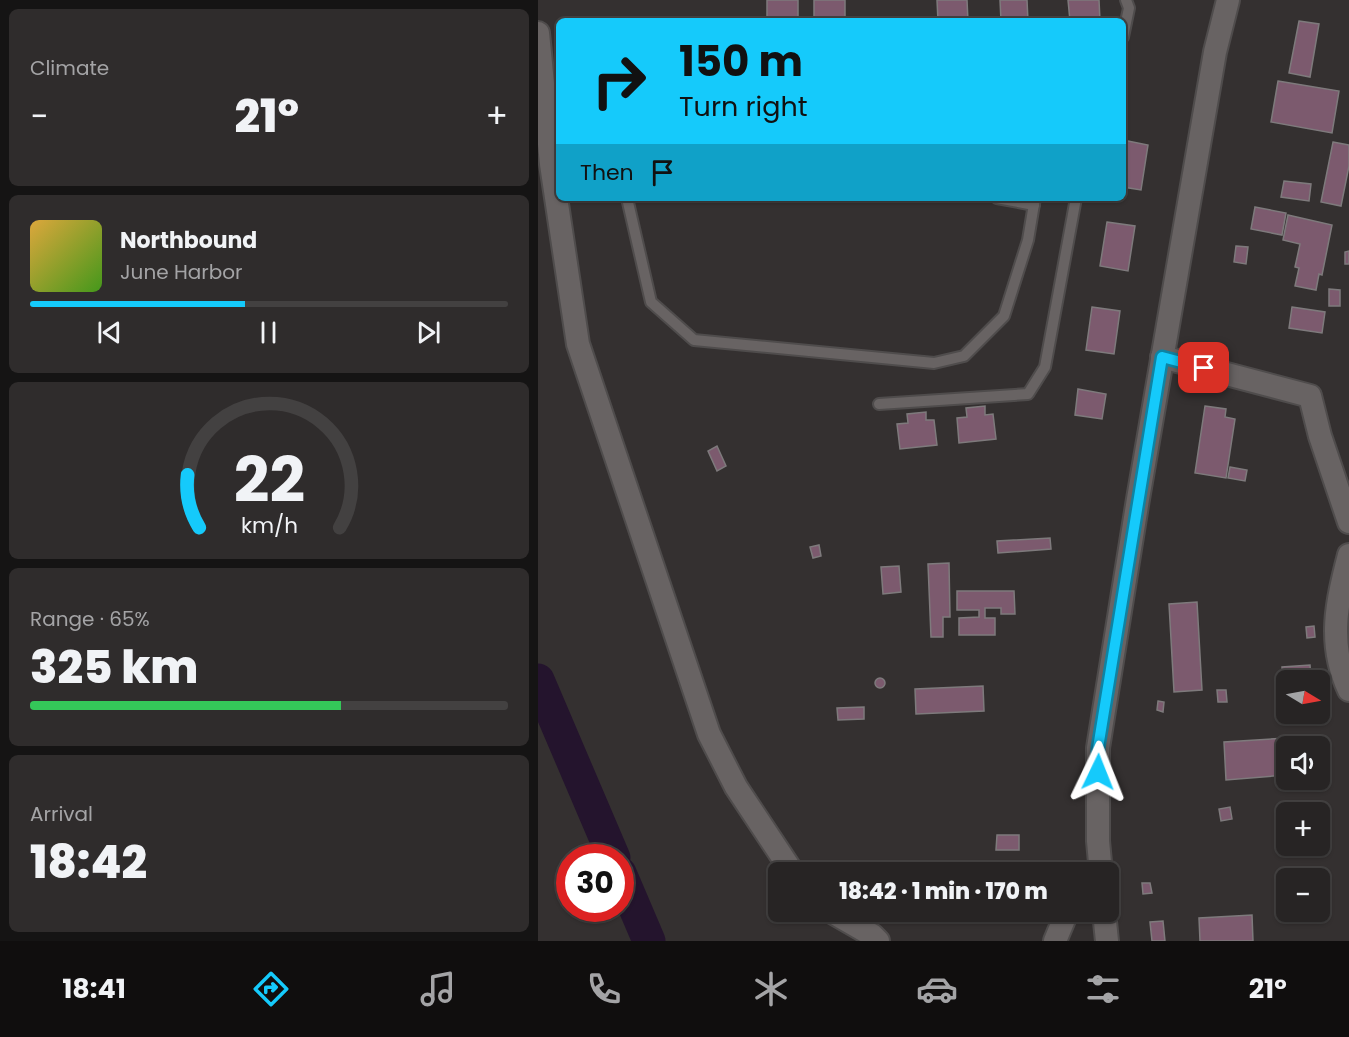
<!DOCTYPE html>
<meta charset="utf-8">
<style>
body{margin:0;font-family:Poppins,sans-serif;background:#2f2c2c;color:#f1f3f6;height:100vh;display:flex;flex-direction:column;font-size:22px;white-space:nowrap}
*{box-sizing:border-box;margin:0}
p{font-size:20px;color:#a4a4a6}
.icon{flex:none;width:33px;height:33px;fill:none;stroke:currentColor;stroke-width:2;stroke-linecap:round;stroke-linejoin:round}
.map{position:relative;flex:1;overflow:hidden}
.sheet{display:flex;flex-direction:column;gap:9px;padding:9px;background:#151414;width:538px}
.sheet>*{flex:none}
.hud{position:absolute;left:18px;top:18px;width:570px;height:183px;border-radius:9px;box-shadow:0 2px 4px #0004,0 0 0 2px #434141;background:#15cafb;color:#111;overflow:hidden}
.needle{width:39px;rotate:100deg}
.controls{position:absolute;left:738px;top:670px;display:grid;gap:12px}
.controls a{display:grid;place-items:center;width:54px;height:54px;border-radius:9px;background:#272424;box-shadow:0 2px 4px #0004,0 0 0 2px #434141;font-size:30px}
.speed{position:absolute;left:18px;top:844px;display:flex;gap:12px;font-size:30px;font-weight:700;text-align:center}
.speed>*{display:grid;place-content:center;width:78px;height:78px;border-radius:50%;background:#272424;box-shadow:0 2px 4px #0004,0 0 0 2px #434141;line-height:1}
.speed .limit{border:9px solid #d22;background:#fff;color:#111}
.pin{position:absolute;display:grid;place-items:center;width:51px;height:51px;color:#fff;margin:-26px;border-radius:12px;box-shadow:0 3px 9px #0006}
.me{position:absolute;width:66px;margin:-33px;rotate:2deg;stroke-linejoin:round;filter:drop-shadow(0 0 4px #0008)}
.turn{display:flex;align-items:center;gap:21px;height:126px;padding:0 24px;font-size:27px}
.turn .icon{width:78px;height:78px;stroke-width:2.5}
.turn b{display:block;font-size:42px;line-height:51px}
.then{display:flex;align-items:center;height:57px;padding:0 24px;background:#0003;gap:12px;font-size:22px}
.big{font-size:45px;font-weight:800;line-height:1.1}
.sheet .tile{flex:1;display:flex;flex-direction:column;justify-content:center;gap:9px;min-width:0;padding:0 21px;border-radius:9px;background:#2f2c2c}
.sheet .dial{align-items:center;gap:0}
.dial svg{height:156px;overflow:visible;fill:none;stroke:#434141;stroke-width:7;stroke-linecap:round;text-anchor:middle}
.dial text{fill:#f1f3f6;stroke:none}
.song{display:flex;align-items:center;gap:18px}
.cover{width:72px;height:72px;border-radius:9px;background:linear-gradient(135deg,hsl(40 70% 55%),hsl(100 70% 35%))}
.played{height:6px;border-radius:3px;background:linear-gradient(90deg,#15cafb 45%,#434141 45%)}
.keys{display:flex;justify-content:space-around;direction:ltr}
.heat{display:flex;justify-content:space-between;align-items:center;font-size:33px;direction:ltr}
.charge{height:9px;border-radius:4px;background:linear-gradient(90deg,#34c759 65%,#434141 0)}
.trip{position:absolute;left:230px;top:862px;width:351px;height:60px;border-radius:9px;background:#272424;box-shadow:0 2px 4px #0004,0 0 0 2px #434141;font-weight:800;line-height:60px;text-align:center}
.dock{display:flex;height:96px;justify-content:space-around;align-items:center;background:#100e0e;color:#a4a4a6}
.dock .icon{width:42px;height:42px}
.dock .active{color:#15cafb}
.dock b{font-size:27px;color:#f1f3f6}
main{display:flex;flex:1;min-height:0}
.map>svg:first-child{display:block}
</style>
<main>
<section class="sheet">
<div class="tile"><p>Climate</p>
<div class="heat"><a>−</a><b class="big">21°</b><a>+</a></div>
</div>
<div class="tile">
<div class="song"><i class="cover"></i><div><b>Northbound</b><p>June Harbor</p></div></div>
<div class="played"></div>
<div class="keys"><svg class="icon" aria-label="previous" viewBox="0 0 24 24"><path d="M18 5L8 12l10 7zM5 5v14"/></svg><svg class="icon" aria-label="pause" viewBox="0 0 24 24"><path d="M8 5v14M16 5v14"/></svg><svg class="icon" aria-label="next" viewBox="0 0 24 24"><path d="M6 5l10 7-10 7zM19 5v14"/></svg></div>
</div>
<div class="tile dial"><svg viewBox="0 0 100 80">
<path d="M14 69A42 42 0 1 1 86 69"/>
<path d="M14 69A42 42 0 0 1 8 42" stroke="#15cafb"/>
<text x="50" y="56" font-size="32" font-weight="700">22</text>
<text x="50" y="72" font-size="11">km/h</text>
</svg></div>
<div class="tile"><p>Range · 65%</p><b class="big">325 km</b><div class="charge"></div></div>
<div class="tile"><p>Arrival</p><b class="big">18:42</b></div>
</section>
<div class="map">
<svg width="811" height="941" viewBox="0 0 811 941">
<rect width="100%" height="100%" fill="#343030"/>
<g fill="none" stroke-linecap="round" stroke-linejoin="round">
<g stroke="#24142d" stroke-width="33">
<path d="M0,680l76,178"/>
<path d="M82,873l29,68"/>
</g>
</g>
<g fill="#7c5a6e" stroke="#7e7a7c" stroke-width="1.5">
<rect x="229" y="0" width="31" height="21"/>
<rect x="276" y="0" width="31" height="21"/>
<path d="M399,0h30l1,21h-30z"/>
<path d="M462,0h27l1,21h-27z"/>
<path d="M530,0h31l1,21h-30z"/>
<path d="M761,21l20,3 -9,53 -21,-4z"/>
<path d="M740,81l61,10 -7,42 -61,-11z"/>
<path d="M585,140l25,5 -7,45 -18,-3z"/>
<path d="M795,142l16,3v21l-8,40 -20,-4z"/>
<path d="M746,181l27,3 -2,17 -28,-4z"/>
<path d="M717,207l31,6 -4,22 -31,-6z"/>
<path d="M750,215l44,10 -10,50 -3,-1 -3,16 -21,-4 4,-18 -4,-1 5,-23 -17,-4z"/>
<path d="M569,222l28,4 -7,45 -28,-5z"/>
<path d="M698,246l12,1 -2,17 -12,-2z"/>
<path d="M811,251v13h-4v-12z"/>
<path d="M791,289l11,1v16h-11z"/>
<path d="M554,307l28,4 -6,43 -28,-4z"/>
<path d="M754,307l33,5 -3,21 -33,-5z"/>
<path d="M540,389l28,5 -4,25 -27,-4z"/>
<path d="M447,406v9l8,-1 3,25 -37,4 -2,-25 10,-1 -1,-9z"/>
<path d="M667,406l21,3 -1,8 10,2 -9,59 -31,-5z"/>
<path d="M388,412v8h8l3,25 -37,4 -3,-25 11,-1 -1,-9z"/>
<path d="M179,446l9,20 -9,5 -9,-20z"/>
<path d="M692,467l17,3 -2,11 -17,-3z"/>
<path d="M512,538l1,11 -53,4 -1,-12z"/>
<path d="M281,545l2,11 -8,2 -3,-11z"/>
<path d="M411,563l1,54h-7v20h-12l-3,-73z"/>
<path d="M361,566l2,26 -18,2 -2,-27z"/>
<path d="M419,591h57l1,23h-14v-6h-16v10h10v17h-36v-17l20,-1v-7h-22z"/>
<path d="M659,602l5,88 -28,2 -5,-88z"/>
<path d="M776,626l1,11 -8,1 -1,-11z"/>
<path d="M772,665l1,16h-25v22h-2l-2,-36z"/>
<circle cx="342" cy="683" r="5"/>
<path d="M445,686l1,25 -68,3 -1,-25z"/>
<path d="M679,690h9l1,12h-9z"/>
<path d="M620,701l6,1 -1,10 -6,-2z"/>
<path d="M326,707v12l-26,1 -1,-12z"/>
<path d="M748,738v37l-60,5 -2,-38z"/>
<path d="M692,807l2,12 -11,2 -2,-12z"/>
<path d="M459,835h22v15h-23z"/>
<path d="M604,883h8l2,10 -9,1z"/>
<path d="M714,915l1,26h-53l-1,-23z"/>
<path d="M625,921l2,20h-13l-2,-19z"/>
</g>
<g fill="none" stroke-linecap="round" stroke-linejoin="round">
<g stroke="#4f4c4c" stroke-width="14">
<g id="service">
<path d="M585,37l6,-29 -3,-8"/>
<path d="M89,198l24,104 43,38 240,23 30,-7 40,-40 24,-76 7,-42"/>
<path d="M459,198l37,7"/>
<path d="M341,404l149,-10 17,-27 31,-169"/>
</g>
</g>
<g stroke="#4f4c4c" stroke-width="26">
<g id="minor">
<path d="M0,33l13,131 27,180 131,390 27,53 57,86"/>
<path d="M624,357l148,39 10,40 29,86"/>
<path d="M811,555c-12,47 -22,88 0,135"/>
<path d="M563,873l-3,-32v-93l40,-249 77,-447 13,-52"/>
<path d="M294,912l40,23 6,6"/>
<path d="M566,912l3,29"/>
<path d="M517,941l12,-29"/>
</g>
</g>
<use href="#service" stroke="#686363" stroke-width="10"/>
<use href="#minor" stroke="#686363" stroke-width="22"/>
</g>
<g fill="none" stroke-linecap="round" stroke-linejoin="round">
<g stroke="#0e83a3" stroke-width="15">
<path id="route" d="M560,772v-24l64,-391 42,11"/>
</g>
<use href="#route" stroke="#15cafb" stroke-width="10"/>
</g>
</svg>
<div class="controls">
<a><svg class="needle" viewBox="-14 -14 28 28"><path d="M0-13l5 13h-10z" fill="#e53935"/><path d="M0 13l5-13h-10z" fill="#a4a4a6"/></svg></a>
<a><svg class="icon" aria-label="sound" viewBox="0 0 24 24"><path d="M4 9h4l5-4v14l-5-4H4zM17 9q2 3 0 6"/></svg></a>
<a>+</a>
<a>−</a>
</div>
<div class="speed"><div class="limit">30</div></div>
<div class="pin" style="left:666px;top:368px;background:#d93025"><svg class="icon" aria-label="arrive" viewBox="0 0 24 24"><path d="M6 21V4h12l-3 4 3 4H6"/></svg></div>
<svg class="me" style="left:560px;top:772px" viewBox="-20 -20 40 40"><path d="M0-17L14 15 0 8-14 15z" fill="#15cafb" stroke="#fff" stroke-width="4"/></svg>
<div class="trip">18:42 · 1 min · 170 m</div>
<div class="hud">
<div class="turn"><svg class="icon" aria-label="right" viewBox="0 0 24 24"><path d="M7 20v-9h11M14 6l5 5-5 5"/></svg><div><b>150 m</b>Turn right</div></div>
<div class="then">Then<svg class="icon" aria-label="arrive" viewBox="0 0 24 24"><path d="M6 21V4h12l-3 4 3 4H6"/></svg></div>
</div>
</div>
</main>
<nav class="dock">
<b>18:41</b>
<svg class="icon active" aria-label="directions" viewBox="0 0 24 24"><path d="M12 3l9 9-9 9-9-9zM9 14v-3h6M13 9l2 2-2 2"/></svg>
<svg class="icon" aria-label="music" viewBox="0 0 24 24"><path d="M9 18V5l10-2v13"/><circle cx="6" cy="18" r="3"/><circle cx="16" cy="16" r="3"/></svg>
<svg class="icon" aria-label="phone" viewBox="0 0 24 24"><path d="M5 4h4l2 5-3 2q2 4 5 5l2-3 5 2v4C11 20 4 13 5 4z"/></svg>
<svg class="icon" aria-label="climate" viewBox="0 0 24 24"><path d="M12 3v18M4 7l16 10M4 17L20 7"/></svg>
<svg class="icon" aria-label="car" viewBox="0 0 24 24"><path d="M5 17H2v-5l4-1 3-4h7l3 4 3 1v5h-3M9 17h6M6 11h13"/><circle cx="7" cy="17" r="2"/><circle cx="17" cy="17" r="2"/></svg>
<svg class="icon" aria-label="filters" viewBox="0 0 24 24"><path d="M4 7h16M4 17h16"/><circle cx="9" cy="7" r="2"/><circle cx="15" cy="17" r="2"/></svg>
<b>21°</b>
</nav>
